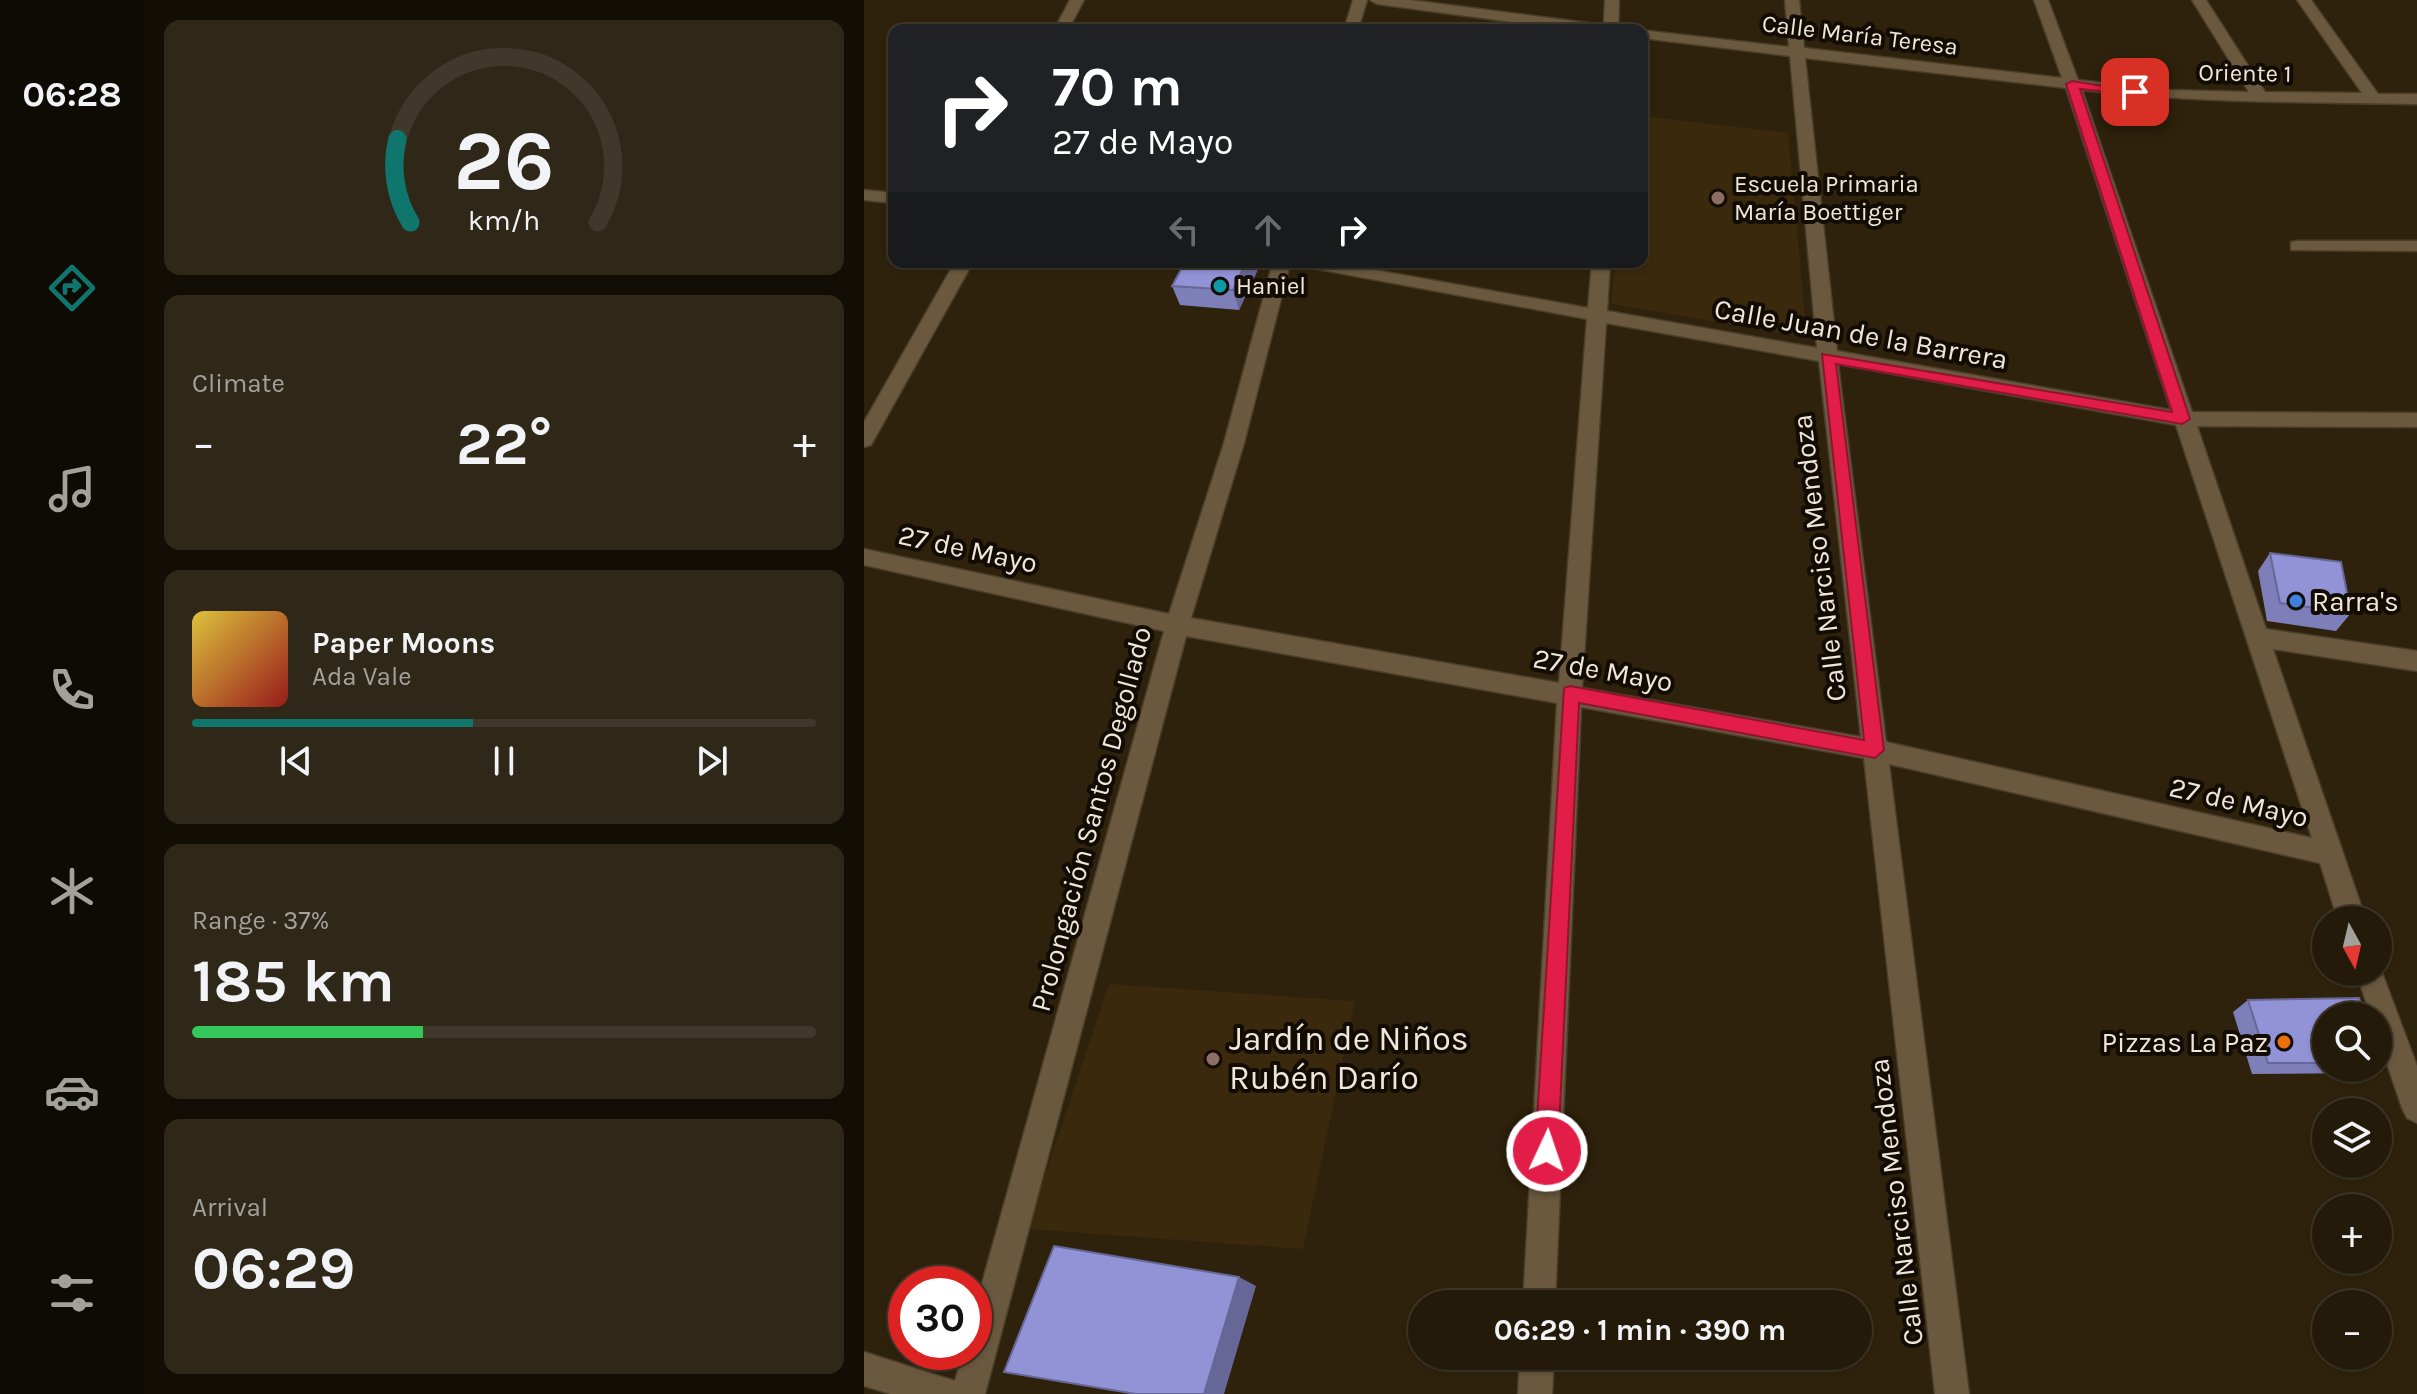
<!DOCTYPE html>
<meta charset="utf-8">
<style>
body{margin:0;font-family:Karla,sans-serif;background:#2f2717;color:#f1f3f6;height:100vh;display:flex;flex-direction:column;font-size:30px;white-space:nowrap}
*{box-sizing:border-box;margin:0}
p{font-size:26px;color:#a3a19c}
.icon{flex:none;width:44px;height:44px;fill:none;stroke:currentColor;stroke-width:2;stroke-linecap:round;stroke-linejoin:round}
.map{position:relative;flex:1;overflow:hidden}
.panel{display:flex;flex-direction:column;gap:20px;padding:20px;background:#130e05;width:720px}
.panel>*{flex:none}
.banner{position:absolute;left:24px;top:24px;width:760px;height:244px;border-radius:16px;box-shadow:0 2px 6px #0004,0 0 0 2px #40382a;background:#202124;color:#fff;overflow:hidden}
.needle{width:52px;rotate:172deg}
.tools{position:absolute;left:1448px;top:906px;display:grid;gap:16px}
.tools a{display:grid;place-items:center;width:80px;height:80px;border-radius:50%;background:#231a09;box-shadow:0 2px 6px #0004,0 0 0 2px #40382a;font-size:40px}
.speed{position:absolute;left:24px;top:1266px;display:flex;gap:16px;font-size:40px;font-weight:700;text-align:center}
.speed>*{display:grid;place-content:center;width:104px;height:104px;border-radius:50%;background:#231a09;box-shadow:0 2px 6px #0004,0 0 0 2px #40382a;line-height:1}
.speed .limit{border:12px solid #d22;background:#fff;color:#111}
.pin{position:absolute;display:grid;place-items:center;width:68px;height:68px;color:#fff;margin:-34px;border-radius:16px;box-shadow:0 4px 12px #0006}
.me{position:absolute;width:88px;margin:-44px;rotate:3deg;stroke-linejoin:round;filter:drop-shadow(0 0 6px #0008)}
.turn{display:flex;align-items:center;gap:28px;height:168px;padding:0 32px;font-size:36px}
.turn .icon{width:104px;height:104px;stroke-width:2.5}
.turn b{display:block;font-size:56px;line-height:68px}
.lanes{display:flex;align-items:center;height:76px;padding:0 32px;background:#0003;justify-content:center;gap:40px;direction:ltr}
.lanes .off{opacity:.35}
.big{font-size:60px;font-weight:700;line-height:1.1}
.panel .widget{flex:1;display:flex;flex-direction:column;justify-content:center;gap:12px;min-width:0;padding:0 28px;border-radius:16px;background:#2f2717}
.panel .dial{align-items:center;gap:0}
.dial svg{height:208px;overflow:visible;fill:none;stroke:#40382a;stroke-width:7;stroke-linecap:round;text-anchor:middle}
.dial text{fill:#f1f3f6;stroke:none}
.song{display:flex;align-items:center;gap:24px}
.cover{width:96px;height:96px;border-radius:12px;background:linear-gradient(135deg,hsl(50 70% 55%),hsl(0 70% 35%))}
.played{height:8px;border-radius:4px;background:linear-gradient(90deg,#0f766e 45%,#40382a 45%)}
.keys{display:flex;justify-content:space-around;direction:ltr}
.heat{display:flex;justify-content:space-between;align-items:center;font-size:44px;direction:ltr}
.charge{height:12px;border-radius:6px;background:linear-gradient(90deg,#34c759 37%,#40382a 0)}
.trip{position:absolute;left:544px;top:1290px;width:464px;height:80px;border-radius:40px;background:#231a09;box-shadow:0 2px 6px #0004,0 0 0 2px #40382a;font-weight:700;line-height:80px;text-align:center}
main{display:flex;flex:1;min-height:0}
.dock{display:flex;flex-direction:column;width:144px;justify-content:space-around;align-items:center;background:#0e0a04;color:#a3a19c}
.dock .icon{width:56px;height:56px}
.dock .current{color:#0f766e}
.dock b{font-size:36px;color:#f1f3f6}
.map>svg:first-child{display:block}
</style>
<main>
<nav class="dock">
<b>06:28</b>
<svg class="icon current" aria-label="directions" viewBox="0 0 24 24"><path d="M12 3l9 9-9 9-9-9zM9 14v-3h6M13 9l2 2-2 2"/></svg>
<svg class="icon" aria-label="music" viewBox="0 0 24 24"><path d="M9 18V5l10-2v13"/><circle cx="6" cy="18" r="3"/><circle cx="16" cy="16" r="3"/></svg>
<svg class="icon" aria-label="phone" viewBox="0 0 24 24"><path d="M5 4h4l2 5-3 2q2 4 5 5l2-3 5 2v4C11 20 4 13 5 4z"/></svg>
<svg class="icon" aria-label="climate" viewBox="0 0 24 24"><path d="M12 3v18M4 7l16 10M4 17L20 7"/></svg>
<svg class="icon" aria-label="car" viewBox="0 0 24 24"><path d="M5 17H2v-5l4-1 3-4h7l3 4 3 1v5h-3M9 17h6M6 11h13"/><circle cx="7" cy="17" r="2"/><circle cx="17" cy="17" r="2"/></svg>
<svg class="icon" aria-label="filters" viewBox="0 0 24 24"><path d="M4 7h16M4 17h16"/><circle cx="9" cy="7" r="2"/><circle cx="15" cy="17" r="2"/></svg>
</nav>
<section class="panel">
<div class="widget dial"><svg viewBox="0 0 100 80">
<path d="M14 69A42 42 0 1 1 86 69"/>
<path d="M14 69A42 42 0 0 1 9 37" stroke="#0f766e"/>
<text x="50" y="56" font-size="32" font-weight="700">26</text>
<text x="50" y="72" font-size="11">km/h</text>
</svg></div>
<div class="widget"><p>Climate</p>
<div class="heat"><a>−</a><b class="big">22°</b><a>+</a></div>
</div>
<div class="widget">
<div class="song"><i class="cover"></i><div><b>Paper Moons</b><p>Ada Vale</p></div></div>
<div class="played"></div>
<div class="keys"><svg class="icon" aria-label="previous" viewBox="0 0 24 24"><path d="M18 5L8 12l10 7zM5 5v14"/></svg><svg class="icon" aria-label="pause" viewBox="0 0 24 24"><path d="M8 5v14M16 5v14"/></svg><svg class="icon" aria-label="next" viewBox="0 0 24 24"><path d="M6 5l10 7-10 7zM19 5v14"/></svg></div>
</div>
<div class="widget"><p>Range · 37%</p><b class="big">185 km</b><div class="charge"></div></div>
<div class="widget"><p>Arrival</p><b class="big">06:29</b></div>
</section>
<div class="map">
<svg width="1553" height="1394" viewBox="0 0 1553 1394">
<rect width="100%" height="100%" fill="#2f220c"/>
<g fill="#3a290c">
<path d="M778,116l146,17 19,204 -196,-33 4,-42h27z"/>
<path d="M245,984l246,17 -52,248 -276,-20z"/>
</g>
<g fill="none" stroke-linecap="round" stroke-linejoin="round">
<g stroke="#4a3e29" stroke-width="3">
<g id="street">
<path d="M206,0h14l-16,30h-14z"/>
<path d="M489,0h14l-9,30h-14z"/>
<path d="M506,0h40l194,25 1,-25h14l-1,30h-46l-195,-26z"/>
<path d="M921,0h14l5,48 258,30 -28,-78h14l30,80 88,10 83,2 -57,-92h14l59,92 97,1 -65,-93h14l67,94h39v10c-113,-2 -223,-1 -335,-14l110,322 225,1v14l-220,-1 69,203 151,22v20l-144,-22 93,271h-28l-18,-57 -431,-99 80,630h-34l-71,-636 -283,-51 -26,597h-32l34,-601 -371,-67 -201,758h-94l-27,-8v-34l91,29 8,-29h11v-40l190,-681 -300,-66v-16l305,65 55,-171 49,-181h57l258,46 4,-46h18l-3,49 210,37 -27,-292 -148,-18 -2,-8 149,17zM941,58l261,30 105,322 -334,-59zM426,264l297,55 -28,364 -368,-65 53,-175zM742,323l213,38 42,376 -279,-49zM974,364l338,61 136,413 -426,-96z"/>
<path d="M0,190l30,3v10l-30,-3z"/>
<path d="M1433,241h120v10l-126,-1v-8z"/>
<path d="M91,262h18l-102,183 -7,2v-25z"/>
<path d="M1514,962l39,104v57l-10,-5 -5,-10 -24,-71v-21h-7l-15,-44h22z"/>
<path d="M656,1356h34l-2,38h-34z"/>
</g>
</g>
<use href="#street" fill="#6a593f" fill-rule="evenodd"/>
</g>
<g fill="#7e7eb8">
<path d="M321,262h73l1,5 -20,43 -59,-5 -8,-19z"/>
<path d="M1406,553l81,60 -15,18 -69,-10 -9,-50z"/>
<path d="M1384,1000l78,16v52h46l-9,5 -111,1 -19,-62z"/>
</g>
<g fill="#666796">
<path d="M382,262h12l1,5 -20,43 -6,-20z"/>
<path d="M375,1277l17,9 -32,108h-20z"/>
</g>
<g fill="#9293d6" stroke="#666796" stroke-width="2">
<path d="M321,262h61l-13,28 -61,-4z"/>
<path d="M1406,553l71,9 10,51 -71,-10z"/>
<path d="M1495,998l7,18h-40v47h-58l-20,-63z"/>
<path d="M1514,1049l5,13h-5z"/>
<path d="M190,1246l185,31 -35,117h-68l-132,-22z"/>
</g>
<path fill="#e11d48" stroke="#92132f" stroke-width="2" d="M1208,81l69,11 -6,3 -55,-6 110,330 -8,5 -346,-60 48,386 -9,8 -296,-55 -21,448 -3,9 -8,3 -8,-3 -4,-9 29,-463 6,-2 294,54 -42,-386 350,58 -106,-328z"/>
<g fill="#8d6e63" stroke="#120c05" stroke-width="3">
<circle cx="854" cy="198" r="8"/>
<circle cx="349" cy="1059" r="8"/>
</g>
<circle fill="#0f9aa8" stroke="#120c05" stroke-width="3" cx="356" cy="286" r="8"/>
<circle fill="#3f7fe0" stroke="#120c05" stroke-width="3" cx="1432" cy="601" r="8"/>
<circle fill="#e8710a" stroke="#120c05" stroke-width="3" cx="1420" cy="1042" r="8"/>
<g text-anchor="middle" dominant-baseline="central" stroke-width="8" stroke-linejoin="round" paint-order="stroke">
<g font-size="24" fill="#f0e7db" stroke="#120c05">
<text transform="translate(996 35) rotate(7)">Calle María Teresa</text>
<text transform="translate(1381 73) rotate(1)">Oriente 1</text>
</g>
<g font-size="24" fill="#f0e7db" stroke="#120c05" text-anchor="start">
<text x="870" y="184">Escuela Primaria<tspan x="870" dy="28">María Boettiger</tspan></text>
<text x="372" y="286">Haniel</text>
</g>
<g font-size="28" fill="#f0e7db" stroke="#120c05">
<text transform="translate(997 334) rotate(10)">Calle Juan de la Barrera</text>
<text transform="translate(104 549) rotate(12)">27 de Mayo</text>
<text transform="translate(955 558) rotate(-97)">Calle Narciso Mendoza</text>
<text transform="translate(739 670) rotate(10)">27 de Mayo</text>
<text transform="translate(1375 802) rotate(13)">27 de Mayo</text>
<text transform="translate(227 819) rotate(-75)">Prolongación Santos Degollado</text>
<text transform="translate(1032 1202) rotate(-97)">Calle Narciso Mendoza</text>
</g>
<g font-size="28" fill="#f0e7db" stroke="#120c05" text-anchor="start">
<text x="1448" y="601">Rarra's</text>
<text x="1404" y="1042" text-anchor="end">Pizzas La Paz</text>
</g>
<g font-size="34" fill="#f0e7db" stroke="#120c05" text-anchor="start">
<text x="365" y="1039">Jardín de Niños<tspan x="365" dy="39">Rubén Darío</tspan></text>
</g>
</g>
</svg>
<div class="tools">
<a><svg class="needle" viewBox="-14 -14 28 28"><path d="M0-13l5 13h-10z" fill="#e53935"/><path d="M0 13l5-13h-10z" fill="#a3a19c"/></svg></a>
<a><svg class="icon" aria-label="search" viewBox="0 0 24 24"><circle cx="10" cy="10" r="6"/><path d="M15 15l6 6"/></svg></a>
<a><svg class="icon" aria-label="layers" viewBox="0 0 24 24"><path d="M12 4l9 5-9 5-9-5zM3 14l9 5 9-5"/></svg></a>
<a>+</a>
<a>−</a>
</div>
<div class="speed"><div class="limit">30</div></div>
<div class="pin" style="left:1271px;top:92px;background:#d93025"><svg class="icon" aria-label="arrive" viewBox="0 0 24 24"><path d="M6 21V4h12l-3 4 3 4H6"/></svg></div>
<svg class="me" style="left:683px;top:1151px" viewBox="-20 -20 40 40"><circle r="17" fill="#e11d48" stroke="#fff" stroke-width="3"/><path d="M0-11L8 9 0 5-8 9z" fill="#fff"/></svg>
<div class="trip">06:29 · 1 min · 390 m</div>
<div class="banner">
<div class="turn"><svg class="icon" aria-label="right" viewBox="0 0 24 24"><path d="M7 20v-9h11M14 6l5 5-5 5"/></svg><div><b>70 m</b>27 de Mayo</div></div>
<div class="lanes"><svg class="icon off" aria-label="left" viewBox="0 0 24 24"><path d="M17 20v-9H6M10 6l-5 5 5 5"/></svg><svg class="icon off" aria-label="ahead" viewBox="0 0 24 24"><path d="M12 20V5M6 11l6-6 6 6"/></svg><svg class="icon" aria-label="right" viewBox="0 0 24 24"><path d="M7 20v-9h11M14 6l5 5-5 5"/></svg></div>
</div>
</div>
</main>
